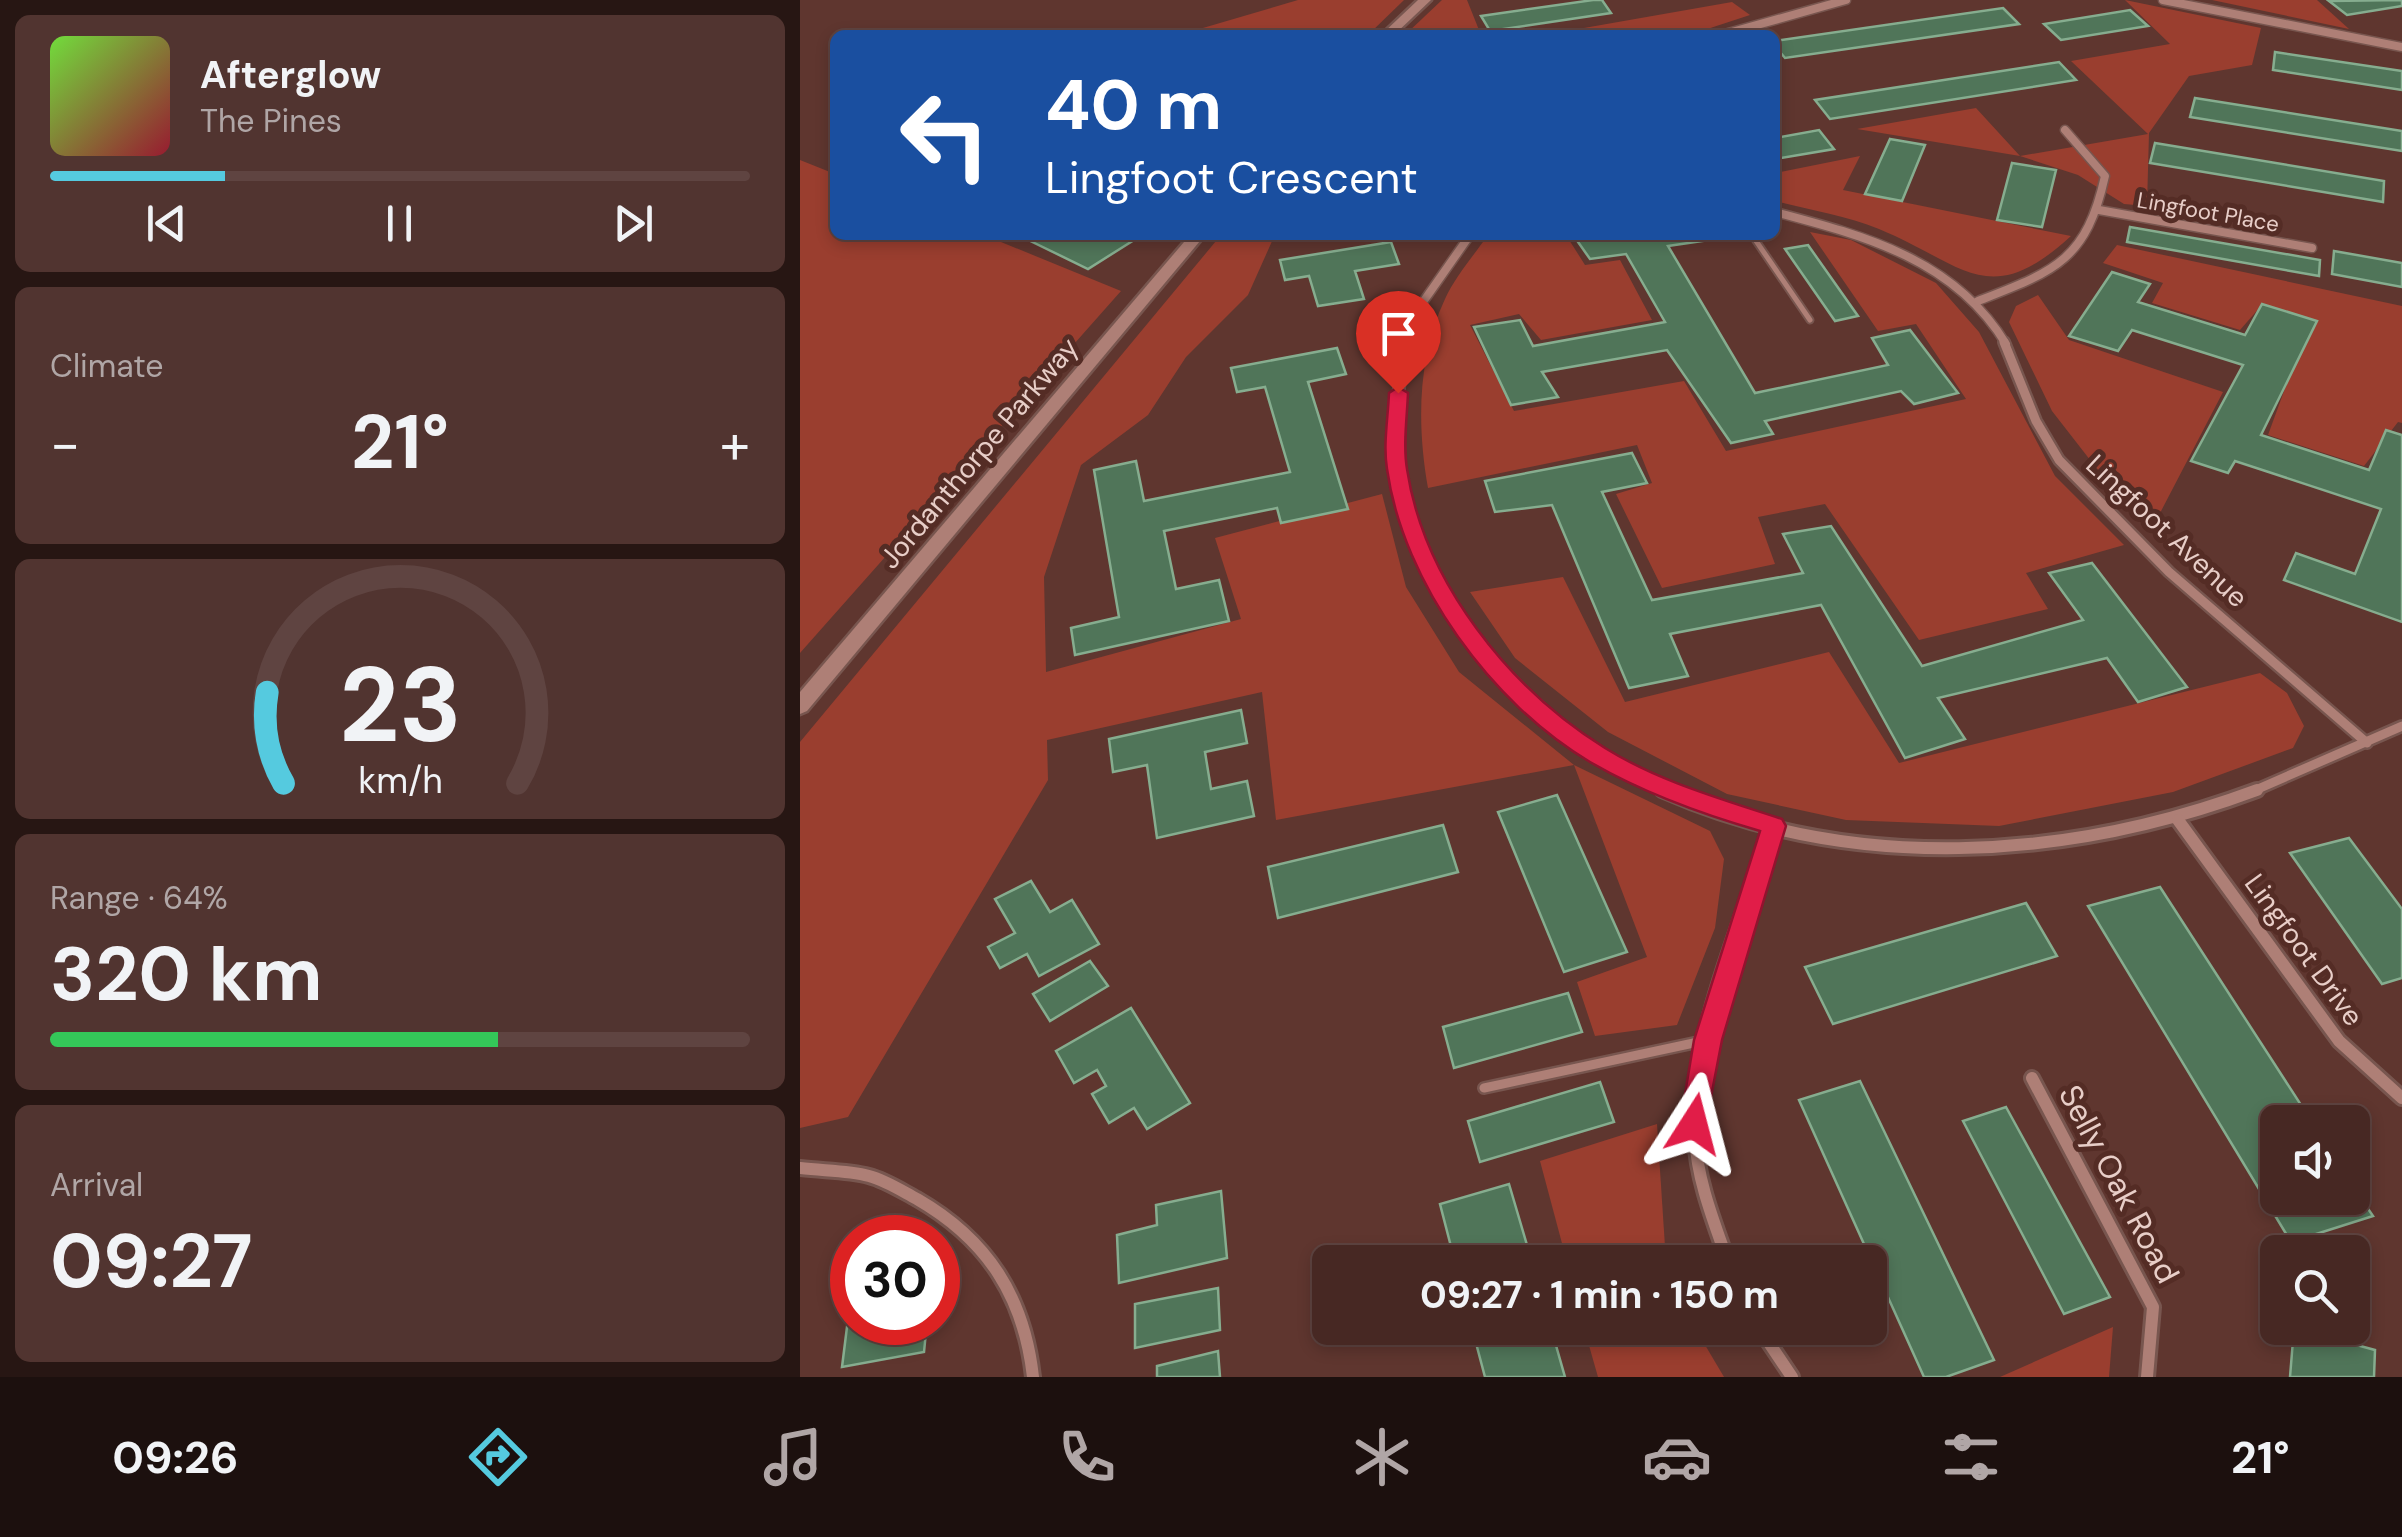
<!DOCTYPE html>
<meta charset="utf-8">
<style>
body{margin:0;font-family:"DM Sans",sans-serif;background:#513430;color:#f1f3f6;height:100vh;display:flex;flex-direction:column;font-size:38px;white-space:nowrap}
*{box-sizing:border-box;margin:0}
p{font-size:32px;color:#b0a6a6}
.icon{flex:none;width:55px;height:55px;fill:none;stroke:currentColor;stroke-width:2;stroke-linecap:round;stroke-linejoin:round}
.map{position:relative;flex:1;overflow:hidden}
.drawer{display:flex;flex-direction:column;gap:15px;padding:15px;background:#271613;width:800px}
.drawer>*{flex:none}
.top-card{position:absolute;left:30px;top:30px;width:950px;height:210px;border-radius:15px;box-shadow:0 5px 15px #0003,0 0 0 2px #5f4441;background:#1a4fa0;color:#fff;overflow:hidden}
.buttons{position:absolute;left:1460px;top:1105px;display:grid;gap:20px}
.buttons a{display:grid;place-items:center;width:110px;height:110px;border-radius:15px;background:#472823;box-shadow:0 5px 15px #0003,0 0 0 2px #5f4441;font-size:50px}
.speed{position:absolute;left:30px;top:1215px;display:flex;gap:20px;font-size:50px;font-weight:700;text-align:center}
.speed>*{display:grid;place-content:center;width:130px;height:130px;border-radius:50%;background:#472823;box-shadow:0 5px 15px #0003,0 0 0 2px #5f4441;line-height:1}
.speed .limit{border:15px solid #d22;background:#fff;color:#111}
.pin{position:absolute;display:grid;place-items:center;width:85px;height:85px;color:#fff;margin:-102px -42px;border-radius:50% 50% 50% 0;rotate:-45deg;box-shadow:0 0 10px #0007}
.pin .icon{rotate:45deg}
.me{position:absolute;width:110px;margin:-55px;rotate:9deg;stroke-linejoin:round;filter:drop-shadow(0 0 8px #0008)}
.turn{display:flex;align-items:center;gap:35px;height:210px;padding:0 50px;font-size:45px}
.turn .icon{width:130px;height:130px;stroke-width:2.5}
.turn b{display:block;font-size:70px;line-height:85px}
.big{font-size:75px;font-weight:700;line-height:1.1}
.drawer .tile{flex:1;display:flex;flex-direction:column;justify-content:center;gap:15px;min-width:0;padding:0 35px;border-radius:15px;background:#513430}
.drawer .dial{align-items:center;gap:0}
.dial svg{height:260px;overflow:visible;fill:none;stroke:#5f4441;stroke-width:7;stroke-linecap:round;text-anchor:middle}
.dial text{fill:#f1f3f6;stroke:none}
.song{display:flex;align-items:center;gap:30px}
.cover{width:120px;height:120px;border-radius:15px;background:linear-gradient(135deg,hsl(100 70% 55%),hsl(350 70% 35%))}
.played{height:10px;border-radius:5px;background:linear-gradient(90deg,#55cadf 25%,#5f4441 25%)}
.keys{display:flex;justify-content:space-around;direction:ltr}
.heat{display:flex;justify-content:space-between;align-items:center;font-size:55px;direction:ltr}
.charge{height:15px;border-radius:8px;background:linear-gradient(90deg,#34c759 64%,#5f4441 0)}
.trip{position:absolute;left:512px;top:1245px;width:575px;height:100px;border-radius:15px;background:#472823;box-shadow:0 5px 15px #0003,0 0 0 2px #5f4441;font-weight:700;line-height:100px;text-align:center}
.tabs{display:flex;height:160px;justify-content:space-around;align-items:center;background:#1c100e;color:#b0a6a6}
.tabs .icon{width:70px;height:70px}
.tabs .current{color:#55cadf}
.tabs b{font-size:45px;color:#f1f3f6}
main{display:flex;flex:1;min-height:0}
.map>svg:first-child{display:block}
</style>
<main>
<section class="drawer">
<div class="tile">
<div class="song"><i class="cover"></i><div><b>Afterglow</b><p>The Pines</p></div></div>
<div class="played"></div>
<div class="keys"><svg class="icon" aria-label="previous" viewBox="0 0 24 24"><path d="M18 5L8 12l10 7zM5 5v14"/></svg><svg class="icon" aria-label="pause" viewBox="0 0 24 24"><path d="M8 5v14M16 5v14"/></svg><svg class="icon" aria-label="next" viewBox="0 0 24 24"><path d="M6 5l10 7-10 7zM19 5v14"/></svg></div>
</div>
<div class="tile"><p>Climate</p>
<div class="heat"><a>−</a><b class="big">21°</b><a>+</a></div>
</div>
<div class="tile dial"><svg viewBox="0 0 100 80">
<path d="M14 69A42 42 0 1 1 86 69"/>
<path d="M14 69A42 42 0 0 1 9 41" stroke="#55cadf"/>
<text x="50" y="56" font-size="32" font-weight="700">23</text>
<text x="50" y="72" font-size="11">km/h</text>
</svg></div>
<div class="tile"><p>Range · 64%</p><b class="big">320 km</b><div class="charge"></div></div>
<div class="tile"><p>Arrival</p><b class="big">09:27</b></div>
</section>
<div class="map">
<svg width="1602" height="1377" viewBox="0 0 1602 1377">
<rect width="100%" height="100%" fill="#5f362f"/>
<g fill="#9a3e2f">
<path d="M498,0h106l-36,35h-189z"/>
<path d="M642,0h25l14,35h-76z"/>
<path d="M1325,0l136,28 -9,37 -63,11 -40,57 -2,73 -23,-2 -46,-29 -58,-19 -163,-27 119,-21 44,48 128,-22 -77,-73 99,-17z"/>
<path d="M1412,0h105l32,29z"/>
<path d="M932,2l18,13 -61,20h-145z"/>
<path d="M1060,156l-17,34 228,46c-83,76 -107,28 -192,-7 -32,-13 -70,-19 -104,-28v-28z"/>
<path d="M0,160l35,14v61h149l137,56 -321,362z"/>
<path d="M1010,232l41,8 85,43 43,49 76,144 69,69 -98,28 22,36 -129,31 -94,-136 -67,13 17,47 -113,24 -46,-94 36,-11 -15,-38 -209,43c-11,-62 -11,-130 17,-189 10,-22 29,-44 43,-64h78l19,30 35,-5 32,60 -111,20 -22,-26 -49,11 44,86 170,-30 42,70 240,-52 -50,-75 -38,7z"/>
<path d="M421,235h220l-5,5 -163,-1 -25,56 -62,62 -38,58 -67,50 -37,112 2,95 195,-53 -26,-81 167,-44 24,93 53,85 115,93 136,66 14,28 -9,69 -38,97 -82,11 -18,-54 70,-25 -73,-192 -298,55 -14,-128 -215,48 1,40 -200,337 -48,11v-386z"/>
<path d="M1317,245l285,61v117l-4,-1 -34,44 -96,-31 42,-115 -49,-14 -21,24 -88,-27 11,-20 -60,-20z"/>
<path d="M1238,295l31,45 154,52 -64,123 -40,-21 -25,-29 -42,-54 -43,-89 7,-16z"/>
<path d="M763,577l62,125 204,-50 70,111 361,-90 27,20 17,33 -11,22 -120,44 -174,34 -153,-6 -119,-26 -119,-62 -93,-74 -45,-66z"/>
<path d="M857,1124l9,138h-99l-27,-101z"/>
<path d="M1313,1327l-4,50h-109z"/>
<path d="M784,1328h111l29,49h-126z"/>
</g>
<g fill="#507559" stroke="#86ad8f" stroke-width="2.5">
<path d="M793,0h9l9,13 -121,18 -9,-15z"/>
<path d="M1602,0v6l-55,9 -18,-14z"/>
<path d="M1203,8l16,16 -234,34 -10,-12v-5z"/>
<path d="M1330,10l18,16 -87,14 -17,-16z"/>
<path d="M1475,52l127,19v19l-129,-20z"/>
<path d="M1259,62l17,18 -246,39 -15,-19z"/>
<path d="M1395,98l207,33v20l-212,-34z"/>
<path d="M1019,130l15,19 -59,10v-21z"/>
<path d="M1090,139l35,6 -23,56 -37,-7z"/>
<path d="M1355,143l229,38 -1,21 -233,-39z"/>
<path d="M1212,163l44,7 -14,57 -45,-7z"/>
<path d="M1330,227l190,33 -1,16 -192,-34z"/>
<path d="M218,235h124l-54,34z"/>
<path d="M797,235h109l3,5 -41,6 87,147 133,-28 -16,-27 38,-8 48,63 -44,11 -13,-13 -136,30 8,13 -42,9 -64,-93 -125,22 16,25 -47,8 -37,-78 46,-7 13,26 132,-24 -39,-68 -36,5 -14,-20z"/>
<path d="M591,242l8,22 -44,7 9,28 -46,7 -9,-30 -24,4 -5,-20z"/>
<path d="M1008,245l50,71 -23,5 -50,-72z"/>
<path d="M1534,251l68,12v24l-70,-13z"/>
<path d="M1312,272l38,12 -12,18 107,33 17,-31 55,17 -56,114 108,35 17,-40 16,5v187l-118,-42 12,-27 59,21 26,-65 -146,-48 -7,12 -37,-12 52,-96 -111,-35 -14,21 -49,-15z"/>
<path d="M537,348l9,26 -38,8 40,127 -67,14 -4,-15 -113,23 12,58 43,-9 10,41 -154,34 -4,-27 48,-11 -25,-147 42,-9 8,40 146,-29 -25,-85 -28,5 -6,-24z"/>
<path d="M832,453l15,30 -45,9 50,108 151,-27 -20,-39 48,-8 91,140 161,-46 -34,-47 43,-10 95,124 -49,15 -31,-44 -169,40 27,41 -60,19 -84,-153 -151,29 18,42 -59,12 -77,-183 -57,7 -10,-31z"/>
<path d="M441,710l6,33 -42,9 6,37 36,-8 7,35 -97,22 -10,-73 -34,7 -4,-33z"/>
<path d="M757,795l70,157 -63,20 -66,-160z"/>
<path d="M643,825l15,47 -180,46 -10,-51z"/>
<path d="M1549,838l53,71v69l-20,6 -92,-131z"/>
<path d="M231,881l19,31 22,-12 27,44 -60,32 -12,-22 -27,14 -12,-21 27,-14 -20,-34z"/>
<path d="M1360,887l152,235h-34v76h74v-13l21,31 -82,26 -203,-336z"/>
<path d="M1226,903l31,53 -224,68 -28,-57z"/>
<path d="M290,961l18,25 -58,35 -17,-27z"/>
<path d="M768,993l14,39 -128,36 -11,-41z"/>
<path d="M331,1008l59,95 -43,26 -13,-21 -25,15 -17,-29 14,-8 -9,-16 -23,13 -18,-32z"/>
<path d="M1060,1081l134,279 -48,17h-22l-125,-277z"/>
<path d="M800,1082l14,40 -134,40 -12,-41z"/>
<path d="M1206,1107l104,190 -46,17 -101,-193z"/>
<path d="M709,1184l23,78h-77l-15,-58z"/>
<path d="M421,1191l6,67 -108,25 -2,-48 40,-10 -1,-20z"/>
<path d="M52,1287v35h75l-3,30 -82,15z"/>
<path d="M418,1288l2,42 -85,18v-44z"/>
<path d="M672,1328h79l14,49h-80z"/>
<path d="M1494,1328l81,22 -1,27h-84z"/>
<path d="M418,1351l2,26h-63v-11z"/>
</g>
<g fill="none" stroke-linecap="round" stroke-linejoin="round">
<g stroke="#78564f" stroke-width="9">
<path id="lane-far1" d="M952,235l58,85"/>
</g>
<g stroke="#78564f" stroke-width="14">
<path id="lane" d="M684,1088l219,-47"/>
</g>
<g stroke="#78564f" stroke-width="11">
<g id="street-far2">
<path d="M1363,0l239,47"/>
<path d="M921,35l125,-35"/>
<path d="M1299,210l213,38"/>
<path d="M975,212c91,24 180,48 231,132"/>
<path d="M1178,301c77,-30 108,-40 127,-125l-40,-46"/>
<path d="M609,344l14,-42 47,-67"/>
</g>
</g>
<g stroke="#78564f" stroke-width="14">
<g id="street-far1">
<path d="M610,342c-63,187 97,376 258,450"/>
<path d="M1204,342l32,79 23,39 110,112 198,171"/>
<path d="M1451,792l151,-66"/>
</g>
</g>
<g stroke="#78564f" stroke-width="18">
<g id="street">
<path d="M862,790c190,84 404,71 595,0"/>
<path d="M1378,820l161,221 63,57"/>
<path d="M1232,1078l121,229 -6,70"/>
<path d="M0,1168c23,3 47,2 69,8 16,4 33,15 48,23 71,41 107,98 116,178"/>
<path d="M928,1262c-14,-40 -31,-82 -33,-125 -5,-105 47,-213 78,-311"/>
<path d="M959,1328l33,49"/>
</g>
</g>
<g stroke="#78564f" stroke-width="5">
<g id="secondary">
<path d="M618,0h13l-37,35h-13z"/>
<path d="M390,235h15l-398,476 -7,3v-22z"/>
</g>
</g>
<use href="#lane-far1" stroke="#ae7f76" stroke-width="5"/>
<use href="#lane" stroke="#ae7f76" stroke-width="9"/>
<use href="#street-far2" stroke="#ae7f76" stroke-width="8"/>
<use href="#street-far1" stroke="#ae7f76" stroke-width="9"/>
<use href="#street" stroke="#ae7f76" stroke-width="12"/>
<use href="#secondary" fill="#ae7f76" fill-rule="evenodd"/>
</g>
<path fill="#e11d48" stroke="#92132f" stroke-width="2.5" d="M598,387l10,6c-1,25 -5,52 -1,76 17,113 103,220 198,279 55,34 117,51 177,71l4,7 -64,214 -18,93 -10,4 -9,-4 -5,-9 14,-84 66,-209c-59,-17 -117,-38 -170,-69 -98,-58 -187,-179 -203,-293 -4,-24 1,-51 2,-76z"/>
<g text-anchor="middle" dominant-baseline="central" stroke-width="10" stroke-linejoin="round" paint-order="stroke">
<g font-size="22" fill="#e8cec8" stroke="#542c25">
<text transform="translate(1408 212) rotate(10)">Lingfoot Place</text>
</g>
<g font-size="28" fill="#e8cec8" stroke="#542c25">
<text transform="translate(179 453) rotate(-50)">Jordanthorpe Parkway</text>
<text transform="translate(1367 531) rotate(43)">Lingfoot Avenue</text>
<text transform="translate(1504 950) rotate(54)">Lingfoot Drive</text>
</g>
<g font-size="32" fill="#e8cec8" stroke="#542c25">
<text transform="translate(1319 1184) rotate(62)">Selly Oak Road</text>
</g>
</g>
</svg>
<div class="buttons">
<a><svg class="icon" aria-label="sound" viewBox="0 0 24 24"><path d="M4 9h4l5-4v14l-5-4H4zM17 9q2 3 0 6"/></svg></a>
<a><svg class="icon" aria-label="search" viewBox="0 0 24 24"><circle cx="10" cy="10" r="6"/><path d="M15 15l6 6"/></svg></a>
</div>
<div class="speed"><div class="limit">30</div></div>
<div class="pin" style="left:598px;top:393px;background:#d93025"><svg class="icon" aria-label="arrive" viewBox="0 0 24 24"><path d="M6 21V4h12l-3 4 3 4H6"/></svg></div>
<svg class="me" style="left:894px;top:1124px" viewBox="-20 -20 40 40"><path d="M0-17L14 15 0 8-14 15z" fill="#e11d48" stroke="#fff" stroke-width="4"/></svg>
<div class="trip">09:27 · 1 min · 150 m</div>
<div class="top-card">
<div class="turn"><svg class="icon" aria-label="left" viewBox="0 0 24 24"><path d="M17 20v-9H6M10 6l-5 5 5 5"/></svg><div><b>40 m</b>Lingfoot Crescent</div></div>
</div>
</div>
</main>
<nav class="tabs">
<b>09:26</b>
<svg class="icon current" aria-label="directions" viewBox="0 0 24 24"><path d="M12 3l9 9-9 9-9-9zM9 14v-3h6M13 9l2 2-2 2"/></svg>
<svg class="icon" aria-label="music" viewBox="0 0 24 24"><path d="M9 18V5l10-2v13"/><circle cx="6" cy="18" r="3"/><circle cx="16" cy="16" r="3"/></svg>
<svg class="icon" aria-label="phone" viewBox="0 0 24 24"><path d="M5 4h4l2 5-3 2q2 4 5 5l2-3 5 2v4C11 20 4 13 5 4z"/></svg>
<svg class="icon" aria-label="climate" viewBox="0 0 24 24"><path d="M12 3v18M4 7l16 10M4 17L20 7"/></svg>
<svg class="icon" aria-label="car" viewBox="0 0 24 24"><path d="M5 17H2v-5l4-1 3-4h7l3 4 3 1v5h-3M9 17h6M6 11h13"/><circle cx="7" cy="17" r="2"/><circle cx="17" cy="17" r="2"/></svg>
<svg class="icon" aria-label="filters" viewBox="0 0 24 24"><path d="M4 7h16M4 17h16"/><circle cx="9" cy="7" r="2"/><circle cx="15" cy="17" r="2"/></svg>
<b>21°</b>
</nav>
